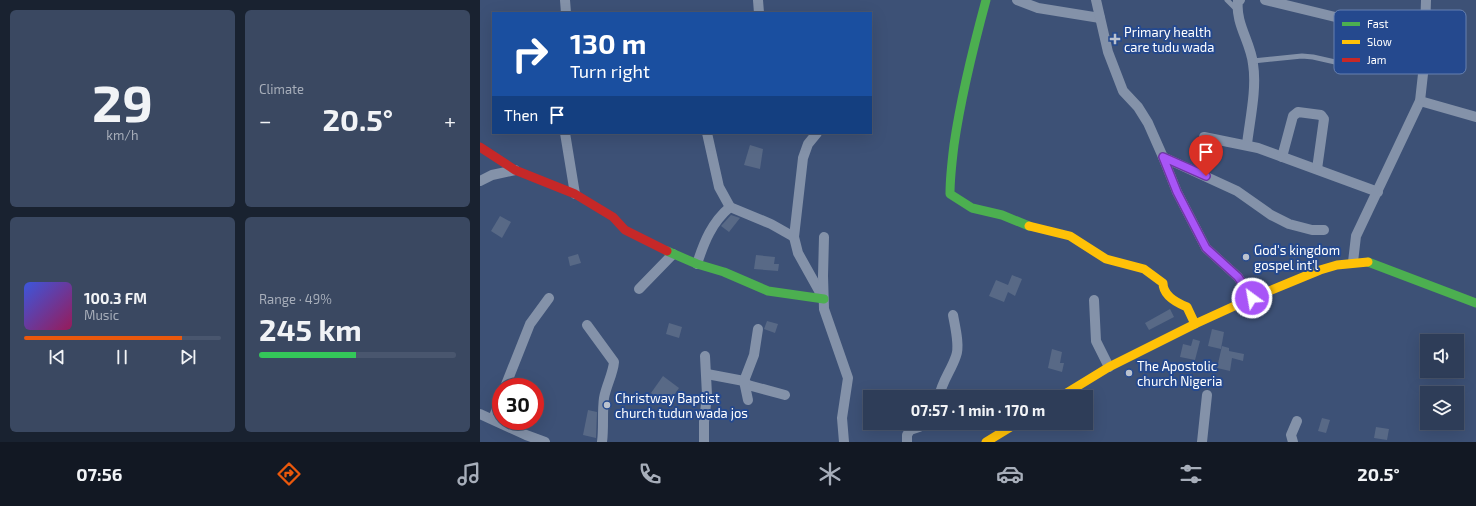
<!DOCTYPE html>
<meta charset="utf-8">
<style>
body{margin:0;font-family:"Exo 2",sans-serif;background:#3a4861;color:#f1f3f6;height:100vh;display:flex;flex-direction:column;font-size:15px;white-space:nowrap}
*{box-sizing:border-box;margin:0}
p{font-size:13px;color:#a7aeba}
.icon{flex:none;width:22px;height:22px;fill:none;stroke:currentColor;stroke-width:2;stroke-linecap:round;stroke-linejoin:round}
.map{position:relative;flex:1;overflow:hidden}
.details{display:flex;flex-direction:column;gap:10px;padding:10px;background:#192230;width:480px}
.details>*{flex:none}
.guide{position:absolute;left:12px;top:12px;width:380px;height:122px;border-radius:0px;box-shadow:0 4px 16px #0002,0 0 0 1px #49566e;background:#1a4fa0;color:#fff;overflow:hidden}
.fabs{position:absolute;left:940px;top:334px;display:grid;gap:8px}
.fabs a{display:grid;place-items:center;width:44px;height:44px;border-radius:0px;background:#2e3d58;box-shadow:0 4px 16px #0002,0 0 0 1px #49566e;font-size:20px}
.speed{position:absolute;left:12px;top:378px;display:flex;gap:8px;font-size:20px;font-weight:700;text-align:center}
.speed>*{display:grid;place-content:center;width:52px;height:52px;border-radius:50%;background:#2e3d58;box-shadow:0 4px 16px #0002,0 0 0 1px #49566e;line-height:1}
.speed .limit{border:6px solid #d22;background:#fff;color:#111}
.pin{position:absolute;display:grid;place-items:center;width:34px;height:34px;color:#fff;margin:-41px -17px;border-radius:50% 50% 50% 0;rotate:-45deg;box-shadow:0 0 4px #0007}
.pin .icon{rotate:45deg}
.me{position:absolute;width:44px;margin:-22px;rotate:328deg;stroke-linejoin:round;filter:drop-shadow(0 0 3px #0008)}
.turn{display:flex;align-items:center;gap:14px;height:84px;padding:0 12px;font-size:18px}
.turn .icon{width:52px;height:52px;stroke-width:2.5}
.turn b{display:block;font-size:28px;line-height:34px}
.then{display:flex;align-items:center;height:38px;padding:0 12px;background:#0003;gap:8px;font-size:15px}
.big{font-size:30px;font-weight:700;line-height:1.1}
.details .widget{flex:1;display:flex;flex-direction:column;justify-content:center;gap:6px;min-width:0;padding:0 14px;border-radius:6px;background:#3a4861}
.details .dial{align-items:center;gap:0}
.dial b{font-size:52px;line-height:1}
.song{display:flex;align-items:center;gap:12px}
.cover{width:48px;height:48px;border-radius:6px;background:linear-gradient(135deg,hsl(230 70% 55%),hsl(330 70% 35%))}
.played{height:4px;border-radius:2px;background:linear-gradient(90deg,#ea580c 80%,#49566e 80%)}
.keys{display:flex;justify-content:space-around;direction:ltr}
.heat{display:flex;justify-content:space-between;align-items:center;font-size:22px;direction:ltr}
.charge{height:6px;border-radius:3px;background:linear-gradient(90deg,#34c759 49%,#49566e 0)}
.details .tiles{flex:1;display:grid;gap:10px;grid-template-columns:repeat(2,1fr)}
.trip{position:absolute;left:383px;top:390px;width:230px;height:40px;border-radius:0px;background:#2e3d58;box-shadow:0 4px 16px #0002,0 0 0 1px #49566e;font-weight:700;line-height:40px;text-align:center}
.tabs{display:flex;height:64px;justify-content:space-around;align-items:center;background:#121823;color:#a7aeba}
.tabs .icon{width:28px;height:28px}
.tabs .active{color:#ea580c}
.tabs b{font-size:18px;color:#f1f3f6}
main{display:flex;flex:1;min-height:0}
.map>svg:first-child{display:block}
</style>
<main>
<section class="details">
<div class="tiles">
<div class="widget dial"><b>29</b><p>km/h</p></div>
<div class="widget"><p>Climate</p>
<div class="heat"><a>−</a><b class="big">20.5°</b><a>+</a></div>
</div>
<div class="widget">
<div class="song"><i class="cover"></i><div><b>100.3 FM</b><p>Music</p></div></div>
<div class="played"></div>
<div class="keys"><svg class="icon" aria-label="previous" viewBox="0 0 24 24"><path d="M18 5L8 12l10 7zM5 5v14"/></svg><svg class="icon" aria-label="pause" viewBox="0 0 24 24"><path d="M8 5v14M16 5v14"/></svg><svg class="icon" aria-label="next" viewBox="0 0 24 24"><path d="M6 5l10 7-10 7zM19 5v14"/></svg></div>
</div>
<div class="widget"><p>Range · 49%</p><b class="big">245 km</b><div class="charge"></div></div>
</div>
</section>
<div class="map">
<svg width="996" height="442" viewBox="0 0 996 442">
<rect width="100%" height="100%" fill="#3d5176"/>
<g fill="#586986">
<path d="M270,145l13,4 -3,20 -16,-4z"/>
<path d="M251,215l9,3 -11,14 -8,-6z"/>
<path d="M20,216l11,6 -9,16 -11,-7z"/>
<path d="M98,254l3,9 -11,3 -2,-9z"/>
<path d="M276,255l19,2 -1,7h5l-1,7 -24,-2z"/>
<path d="M532,275l10,4 -7,17 -7,-4 -4,10 -15,-6 7,-16 12,5z"/>
<path d="M690,309l4,8 -25,13 -4,-7z"/>
<path d="M287,321l11,3 -3,9 -11,-4z"/>
<path d="M189,323l13,4 -3,11 -13,-4z"/>
<path d="M732,329l12,3 -3,17 -13,-3z"/>
<path d="M713,339l7,2 -5,19 -15,-3 3,-13 8,2z"/>
<path d="M742,346l7,2v3l15,3 -1,7 -11,-3 -2,13 -13,-3z"/>
<path d="M572,349l10,3 -2,11h4l-2,9 -14,-4z"/>
<path d="M183,376l16,12 -12,17 -16,-12z"/>
<path d="M108,410l9,2 -1,26 -13,-3z"/>
<path d="M842,418l8,2 -4,13 -8,-2z"/>
<path d="M896,427l13,2 -2,11 -13,-2z"/>
</g>
<g fill="none" stroke-linecap="round" stroke-linejoin="round">
<g stroke="#8492a9" stroke-width="5">
<path d="M747,0l10,10"/>
<path d="M773,61l49,-5 11,1 31,7"/>
</g>
<g stroke="#8492a9" stroke-width="10">
<path d="M85,0l1,13"/>
<path d="M278,0l1,13"/>
<path d="M537,0l21,8 62,10"/>
<path d="M616,0l12,52 15,39 15,16 10,16 15,34 74,34 34,24 18,9 23,6h12"/>
<path d="M760,0l-2,1c-3,22 13,42 15,63 4,24 -3,55 -6,80"/>
<path d="M785,0l95,23"/>
<path d="M940,101l56,16"/>
<path d="M85,133l10,61"/>
<path d="M227,133l12,54 11,20 41,17 23,13"/>
<path d="M337,133l-9,11 -5,14 -9,79 4,16 24,43"/>
<path d="M724,137l54,11 120,44"/>
<path d="M683,157l14,35 29,56 32,29 14,21"/>
<path d="M802,157l11,-41 5,-4 23,3 3,4 -7,50"/>
<path d="M0,181l12,-6 23,-5"/>
<path d="M344,237l-1,39 1,33 24,69 -6,40 2,24"/>
<path d="M873,262l3,-26 64,-135 4,-36 2,-65"/>
<path d="M217,264c7,-22 15,-42 33,-57"/>
<path d="M159,289l34,-35"/>
<path d="M614,300l2,41 13,26"/>
<path d="M107,325l27,37c-1,12 -8,24 -10,36 -2,14 0,30 -2,44"/>
<path d="M227,374l37,7 4,4 37,10"/>
<path d="M25,387l25,-63 19,-26"/>
<path d="M459,397c3,-16 12,-26 17,-41 4,-10 -1,-30 -3,-41"/>
<path d="M268,400l-4,-19 10,-26 4,-26"/>
<path d="M0,414l46,21 19,7"/>
<path d="M13,419l8,-21"/>
<path d="M224,442v-20l3,-27 -2,-39"/>
<path d="M427,442v-7l3,-5 9,-3 6,-4"/>
<path d="M722,442l5,-47"/>
<path d="M813,442l-2,-7 6,-14"/>
</g>
<g stroke="#4caf50" stroke-width="9">
<path d="M506,0c-13,48 -25,96 -32,145 -2,16 -4,32 -4,49l22,14 30,7 27,11"/>
<path d="M187,251l30,13 27,8 44,19 56,8"/>
<path d="M888,262l108,41"/>
</g>
<g stroke="#ffc107" stroke-width="9">
<path d="M549,226l41,10 36,23 38,10 19,14c0,12 14,20 24,24l8,17"/>
<path d="M580,397l49,-30 86,-43 57,-26 68,-28 17,-5 31,-3"/>
<path d="M506,442l31,-19"/>
</g>
<path stroke="#c62828" stroke-width="9" d="M0,147l35,23 60,24 38,23 12,13 42,21"/>
</g>
<g fill="none" stroke-linecap="round" stroke-linejoin="round">
<g stroke="#6d37a1" stroke-width="10">
<path id="route" d="M726,176l-43,-19 14,35 29,56 32,29 14,21"/>
</g>
<use href="#route" stroke="#a855f7" stroke-width="7"/>
</g>
<g fill="#bbc2cf" stroke="#25498e" stroke-width="1.5">
<path d="M633 33h4v4h4v4h-4v4h-4v-4h-4v-4h4z"/>
<circle cx="766" cy="257" r="4"/>
<circle cx="649" cy="373" r="4"/>
<circle cx="127" cy="405" r="4"/>
</g>
<g text-anchor="middle" dominant-baseline="central" stroke-width="4" stroke-linejoin="round" paint-order="stroke">
<g font-size="13" fill="#fff" stroke="#25498e" text-anchor="start">
<text x="644" y="32">Primary health<tspan x="644" dy="15">care tudu wada</tspan></text>
<text x="774" y="250">God's kingdom<tspan x="774" dy="15">gospel int'l</tspan></text>
<text x="657" y="366">The Apostolic<tspan x="657" dy="15">church Nigeria</tspan></text>
<text x="135" y="398">Christway Baptist<tspan x="135" dy="15">church tudun wada jos</tspan></text>
</g>
</g>
<rect x="854" y="10" width="132" height="64" rx="6" fill="#25498e" stroke="#6680b0" stroke-width="1"/>
<rect x="862" y="22" width="18" height="4" fill="#4caf50"/>
<rect x="862" y="40" width="18" height="4" fill="#ffc107"/>
<rect x="862" y="58" width="18" height="4" fill="#c62828"/>
<g font-size="11" fill="#fff">
<text x="887" y="28">Fast</text>
<text x="887" y="46">Slow</text>
<text x="887" y="64">Jam</text>
</g>
</svg>
<div class="fabs">
<a><svg class="icon" aria-label="sound" viewBox="0 0 24 24"><path d="M4 9h4l5-4v14l-5-4H4zM17 9q2 3 0 6"/></svg></a>
<a><svg class="icon" aria-label="layers" viewBox="0 0 24 24"><path d="M12 4l9 5-9 5-9-5zM3 14l9 5 9-5"/></svg></a>
</div>
<div class="speed"><div class="limit">30</div></div>
<div class="pin" style="left:726px;top:176px;background:#d93025"><svg class="icon" aria-label="arrive" viewBox="0 0 24 24"><path d="M6 21V4h12l-3 4 3 4H6"/></svg></div>
<svg class="me" style="left:772px;top:298px" viewBox="-20 -20 40 40"><circle r="17" fill="#a855f7" stroke="#fff" stroke-width="3"/><path d="M0-11L8 9 0 5-8 9z" fill="#fff"/></svg>
<div class="trip">07:57 · 1 min · 170 m</div>
<div class="guide">
<div class="turn"><svg class="icon" aria-label="right" viewBox="0 0 24 24"><path d="M7 20v-9h11M14 6l5 5-5 5"/></svg><div><b>130 m</b>Turn right</div></div>
<div class="then">Then<svg class="icon" aria-label="arrive" viewBox="0 0 24 24"><path d="M6 21V4h12l-3 4 3 4H6"/></svg></div>
</div>
</div>
</main>
<nav class="tabs">
<b>07:56</b>
<svg class="icon active" aria-label="directions" viewBox="0 0 24 24"><path d="M12 3l9 9-9 9-9-9zM9 14v-3h6M13 9l2 2-2 2"/></svg>
<svg class="icon" aria-label="music" viewBox="0 0 24 24"><path d="M9 18V5l10-2v13"/><circle cx="6" cy="18" r="3"/><circle cx="16" cy="16" r="3"/></svg>
<svg class="icon" aria-label="phone" viewBox="0 0 24 24"><path d="M5 4h4l2 5-3 2q2 4 5 5l2-3 5 2v4C11 20 4 13 5 4z"/></svg>
<svg class="icon" aria-label="climate" viewBox="0 0 24 24"><path d="M12 3v18M4 7l16 10M4 17L20 7"/></svg>
<svg class="icon" aria-label="car" viewBox="0 0 24 24"><path d="M5 17H2v-5l4-1 3-4h7l3 4 3 1v5h-3M9 17h6M6 11h13"/><circle cx="7" cy="17" r="2"/><circle cx="17" cy="17" r="2"/></svg>
<svg class="icon" aria-label="filters" viewBox="0 0 24 24"><path d="M4 7h16M4 17h16"/><circle cx="9" cy="7" r="2"/><circle cx="15" cy="17" r="2"/></svg>
<b>20.5°</b>
</nav>
